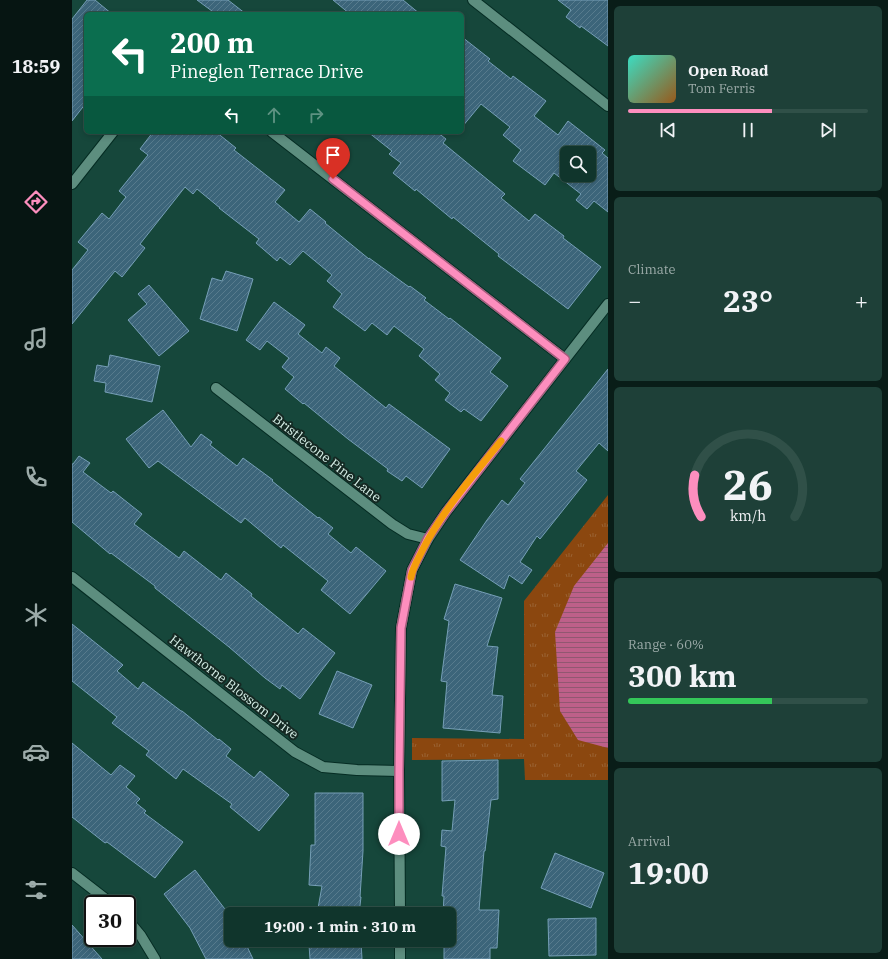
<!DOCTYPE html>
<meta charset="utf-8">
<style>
body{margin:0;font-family:"IBM Plex Serif",serif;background:#1e4038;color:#f1f3f6;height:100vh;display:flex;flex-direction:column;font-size:15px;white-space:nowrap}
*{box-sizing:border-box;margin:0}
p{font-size:13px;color:#9caba9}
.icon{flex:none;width:22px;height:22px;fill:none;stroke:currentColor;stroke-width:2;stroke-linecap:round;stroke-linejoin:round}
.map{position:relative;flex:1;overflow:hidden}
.sheet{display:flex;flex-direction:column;gap:6px;padding:6px;background:#091d18;width:280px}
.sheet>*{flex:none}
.top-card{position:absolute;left:12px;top:12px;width:380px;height:122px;border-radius:6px;box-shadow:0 2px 6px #0003,0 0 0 1px #305048;background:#0b6e4f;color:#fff;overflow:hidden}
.tools{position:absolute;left:488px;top:146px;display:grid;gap:8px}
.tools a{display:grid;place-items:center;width:36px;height:36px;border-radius:6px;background:#10352c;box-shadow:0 2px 6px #0003,0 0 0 1px #305048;font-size:20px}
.speed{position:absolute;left:12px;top:895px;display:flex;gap:8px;font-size:20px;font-weight:700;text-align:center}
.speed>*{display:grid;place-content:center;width:52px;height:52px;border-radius:50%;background:#10352c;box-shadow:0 2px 6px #0003,0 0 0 1px #305048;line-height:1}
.speed .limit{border:2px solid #111;border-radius:6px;background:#fff;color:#111}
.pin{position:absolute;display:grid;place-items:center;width:34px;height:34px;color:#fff;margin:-41px -17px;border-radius:50% 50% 50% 0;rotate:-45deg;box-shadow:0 0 4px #0007}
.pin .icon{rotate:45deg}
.me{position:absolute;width:44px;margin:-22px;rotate:0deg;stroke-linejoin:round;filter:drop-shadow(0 0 3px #0008)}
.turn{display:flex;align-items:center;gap:14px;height:84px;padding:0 20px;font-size:18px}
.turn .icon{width:52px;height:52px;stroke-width:2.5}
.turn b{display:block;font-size:28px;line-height:34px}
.lanes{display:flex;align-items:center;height:38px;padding:0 20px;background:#0003;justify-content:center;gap:20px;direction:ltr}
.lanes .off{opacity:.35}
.big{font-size:30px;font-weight:700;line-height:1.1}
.sheet .tile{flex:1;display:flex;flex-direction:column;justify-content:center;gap:6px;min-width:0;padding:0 14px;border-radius:6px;background:#1e4038}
.sheet .dial{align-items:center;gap:0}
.dial svg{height:104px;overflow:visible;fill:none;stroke:#305048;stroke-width:7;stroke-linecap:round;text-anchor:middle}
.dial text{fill:#f1f3f6;stroke:none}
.song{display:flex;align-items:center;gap:12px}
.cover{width:48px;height:48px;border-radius:6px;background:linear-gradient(135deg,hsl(170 70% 55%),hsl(30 70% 35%))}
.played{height:4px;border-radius:2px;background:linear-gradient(90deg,#fd8ebe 60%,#305048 60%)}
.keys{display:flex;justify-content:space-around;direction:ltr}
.heat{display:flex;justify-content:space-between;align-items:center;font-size:22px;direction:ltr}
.charge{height:6px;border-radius:3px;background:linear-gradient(90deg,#34c759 60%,#305048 0)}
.trip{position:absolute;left:152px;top:907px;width:232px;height:40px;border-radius:6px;background:#10352c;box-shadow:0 2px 6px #0003,0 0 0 1px #305048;font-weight:700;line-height:40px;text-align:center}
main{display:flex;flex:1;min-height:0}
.menu{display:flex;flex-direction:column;width:72px;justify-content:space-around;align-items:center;background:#061512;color:#9caba9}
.menu .icon{width:28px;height:28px}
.menu .selected{color:#fd8ebe}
.menu b{font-size:18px;color:#f1f3f6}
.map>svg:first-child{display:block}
</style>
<main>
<nav class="menu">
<b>18:59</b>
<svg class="icon selected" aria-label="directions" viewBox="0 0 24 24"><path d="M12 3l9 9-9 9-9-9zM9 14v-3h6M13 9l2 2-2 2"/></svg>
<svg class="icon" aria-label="music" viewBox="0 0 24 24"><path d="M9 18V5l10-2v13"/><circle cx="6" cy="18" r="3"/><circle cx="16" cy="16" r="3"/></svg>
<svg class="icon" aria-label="phone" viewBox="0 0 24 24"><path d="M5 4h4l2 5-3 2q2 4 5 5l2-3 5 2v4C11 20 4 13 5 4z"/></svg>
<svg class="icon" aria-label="climate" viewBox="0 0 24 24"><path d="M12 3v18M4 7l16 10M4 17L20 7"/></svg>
<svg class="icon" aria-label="car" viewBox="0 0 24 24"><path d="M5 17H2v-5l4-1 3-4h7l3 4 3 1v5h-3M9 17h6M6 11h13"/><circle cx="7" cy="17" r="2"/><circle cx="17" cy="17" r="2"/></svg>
<svg class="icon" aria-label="filters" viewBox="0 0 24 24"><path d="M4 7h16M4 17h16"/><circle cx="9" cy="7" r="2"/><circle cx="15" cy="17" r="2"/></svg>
</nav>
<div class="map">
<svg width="536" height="959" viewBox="0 0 536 959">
<defs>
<pattern id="grass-tufts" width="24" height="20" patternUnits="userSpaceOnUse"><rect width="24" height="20" fill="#8b470f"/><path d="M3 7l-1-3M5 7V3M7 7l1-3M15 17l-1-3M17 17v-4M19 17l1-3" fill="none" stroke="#9a6232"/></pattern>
<pattern id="water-rules" width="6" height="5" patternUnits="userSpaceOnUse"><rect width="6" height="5" fill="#bd6089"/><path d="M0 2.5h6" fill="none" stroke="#915771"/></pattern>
<pattern id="building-hatch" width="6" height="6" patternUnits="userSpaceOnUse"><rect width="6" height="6" fill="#3c657a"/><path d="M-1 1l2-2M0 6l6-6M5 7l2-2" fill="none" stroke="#577b8d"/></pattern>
</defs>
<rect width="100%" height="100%" fill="#16473b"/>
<path fill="url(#grass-tufts)" d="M536,495v285h-83l-1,-21 -112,1v-22l112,1v-138z"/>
<path fill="url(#water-rules)" d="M536,543v205l-30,-8 -18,-29 -5,-79 19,-46z"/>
<g fill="url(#building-hatch)" stroke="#769fb7" fill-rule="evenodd">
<path d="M15,0h8l17,14h-26v89l-14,18v-102z"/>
<path d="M125,0h31l18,14h-30z"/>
<path d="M261,0h70l17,14h-70z"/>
<path d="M486,0h50v46l-27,-20 -1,2 -14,-11 5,-7z"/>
<path d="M390,37l28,22 -2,2 23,18 2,-3 33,25 -12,15 24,19 10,-14 37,29 -3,3 6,5v54l-14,-11 -7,8 -11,-9 5,-6 -27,-21 -9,12 -32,-24 8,-11 -18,-15 7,-8 -29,-23 -19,23zM495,153h22v22h-22z"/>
<path d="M81,132h63l20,16 -2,2 51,40 -10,12 24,20 11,-13 16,13 -1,1 44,36v-1l40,29 1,-1 16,12 -2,2 25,19 1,-1 51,40 -11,14 18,14 -27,35 -17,-12 -3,3 -16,-12 5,-7 -15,-13 5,-6 -21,-18 5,-7 -30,-23 -7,9 -15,-12 -7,8 -32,-24 9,-13 -15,-13 5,-6 -29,-24 -13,14 -10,-8 -3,4 -21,-18 3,-4 -40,-31h1l-23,-19 -4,5 -8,-7 -45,57 5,4 -23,29 -7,-6 -43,53v-54l16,-20 -10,-8 24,-29 7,6 17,-22 -7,-6 29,-36 -8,-6z"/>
<path d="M296,132h69l9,7 -3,4 62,51 -4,4 28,23 6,-7 29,22 -1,2 38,29 -33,42 -70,-53 1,-2 -46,-37 -1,2 -36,-30 -1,2 -22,-18 8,-10 -12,-9 3,-3z"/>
<path d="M154,271l27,8 -16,52 -37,-12 12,-41 10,3z"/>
<path d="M77,285l40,46 -30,25 -31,-36 19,-16 -9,-10z"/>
<path d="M202,302l31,23 -7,9 24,19 4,-6 14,11 -6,8 52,42 3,-4 61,45 -28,39 -16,-12 -4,5 -15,-10 1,-2 -40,-30 -44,-36 -1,1 -18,-15 9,-12 -12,-10 7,-9 -22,-17 -7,9 -14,-10z"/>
<path d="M38,355l50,11 -8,36 -47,-10 1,-9 -12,-2 3,-16 11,2z"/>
<path d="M536,369v82l-9,-8 -23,28 11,9 -47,59 -3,-3 -17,26 12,8 -10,14 -13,-9 -5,14 -44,-29 27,-40 15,-20 6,5 17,-22 -5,-4z"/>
<path d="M91,410l28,37 10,-13 11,8 -2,3 27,21 6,-8 30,22 -1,1 46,37 1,-1 14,11 -5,6 23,19 5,-6 30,24 -36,43 -29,-24 7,-9 -45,-36 -2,3 -36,-30 -4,5 -83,-62 -9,7 -23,-29z"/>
<path d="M7,456l11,7 -7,9 28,21 2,-2 29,23 -8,10 45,34 5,-7 37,29 5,-7 26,21 -1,2 47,38 5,-6 32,25 -35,46 -18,-14 -2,4 -15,-11 -36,-31 -74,-59v-2l-44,-33 -1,1 -38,-32v-58h1z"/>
<path d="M383,584l47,14 -15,48 11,1 -6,48 11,1 -3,37 -57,-5 4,-46 -6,-1 8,-60 -5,-2z"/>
<path d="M0,624l51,41 -6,6 21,18 5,-7 38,29h1l36,29 1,-1 12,10 -5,7 28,22 6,-7 29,24 -30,36 -29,-24 2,-3 -49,-35 -7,10 -30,-24 3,-4 -37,-28 5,-6 -45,-36z"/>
<path d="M265,671l35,14 -19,43 -34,-14z"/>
<path d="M0,743l39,32 9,-10 15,11 -9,11 14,12 -4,4 10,8 -2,2 39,29 -28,36 -48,-36 -2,1 -33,-26z"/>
<path d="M426,760v39l-7,1 -6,51h-1l-5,59h20l-2,38h-7v11h-46v-19h5v-26h-6l1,-18h-2l4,-49 -5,-1 1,-16 10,1 3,-31 -13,1v-40z"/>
<path d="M243,793h48v58l-3,46h1l-2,17h-42l5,-28 -13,-1 2,-40h4z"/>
<path d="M483,853l49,20 -13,35 -50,-20z"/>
<path d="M123,870l36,47v23h13l9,19h-47l-16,-31 -26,-34z"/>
<path d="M524,918v37l-47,1 -1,-37z"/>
<path d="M0,925l30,34h-30z"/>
<path d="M289,942l1,17h-52l-1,-14z"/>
</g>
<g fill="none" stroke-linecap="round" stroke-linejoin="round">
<g stroke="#052c23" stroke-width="12">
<g id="minor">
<path d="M401,0l135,106"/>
<path d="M200,132l293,227"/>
<path d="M0,184l41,-52"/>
<path d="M144,388l176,136 16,10 20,5"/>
<path d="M0,577l223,175 28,15 34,3 42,1"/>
<path d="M0,873l40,31"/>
<path d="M328,914l-1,-143 2,-143 11,-58 16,-31 18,-27 162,-208"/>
<path d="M55,919l14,17 14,23"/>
<path d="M328,940v19"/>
</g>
</g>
<use href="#minor" stroke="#5d8e7f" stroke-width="10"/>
</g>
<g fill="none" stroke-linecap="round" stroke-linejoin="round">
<g stroke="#a45c7c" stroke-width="10">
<path id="route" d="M261,179l232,180 -119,153 -18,26 -16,32 -11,58 -2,143v63"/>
</g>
<use href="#route" stroke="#fd8ebe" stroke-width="7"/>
<path stroke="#f59e0b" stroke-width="7" d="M339,577c2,-10 7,-18 11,-26 20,-40 51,-75 79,-110"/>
</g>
<g text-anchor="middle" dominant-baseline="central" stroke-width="4" stroke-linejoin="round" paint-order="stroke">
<g font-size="13" fill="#d5eee6" stroke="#152923">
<text transform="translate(255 458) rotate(38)">Bristlecone Pine Lane</text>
<text transform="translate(162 687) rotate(38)">Hawthorne Blossom Drive</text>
</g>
</g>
</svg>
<div class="tools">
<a><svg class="icon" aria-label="search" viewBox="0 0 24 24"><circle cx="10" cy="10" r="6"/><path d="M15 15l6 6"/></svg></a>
</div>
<div class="speed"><div class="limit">30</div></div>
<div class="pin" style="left:261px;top:179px;background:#d93025"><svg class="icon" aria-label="arrive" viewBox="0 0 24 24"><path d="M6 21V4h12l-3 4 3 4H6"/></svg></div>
<svg class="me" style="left:327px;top:834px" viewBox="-20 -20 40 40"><circle r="19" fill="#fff"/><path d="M0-13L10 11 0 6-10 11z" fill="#fd8ebe"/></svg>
<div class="trip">19:00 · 1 min · 310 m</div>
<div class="top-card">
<div class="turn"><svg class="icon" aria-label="left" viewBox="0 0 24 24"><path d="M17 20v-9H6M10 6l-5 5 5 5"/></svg><div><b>200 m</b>Pineglen Terrace Drive</div></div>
<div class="lanes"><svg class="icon" aria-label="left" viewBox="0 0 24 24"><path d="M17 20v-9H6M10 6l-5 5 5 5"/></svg><svg class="icon off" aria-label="ahead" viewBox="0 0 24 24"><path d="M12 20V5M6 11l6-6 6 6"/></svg><svg class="icon off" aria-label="right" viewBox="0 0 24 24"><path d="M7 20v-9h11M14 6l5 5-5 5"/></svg></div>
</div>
</div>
<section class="sheet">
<div class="tile">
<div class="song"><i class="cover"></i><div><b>Open Road</b><p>Tom Ferris</p></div></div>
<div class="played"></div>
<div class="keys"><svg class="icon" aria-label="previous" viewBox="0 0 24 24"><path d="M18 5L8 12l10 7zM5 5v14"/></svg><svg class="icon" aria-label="pause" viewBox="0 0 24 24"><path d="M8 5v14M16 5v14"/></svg><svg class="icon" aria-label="next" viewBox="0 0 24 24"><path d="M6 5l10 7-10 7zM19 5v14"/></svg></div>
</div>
<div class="tile"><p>Climate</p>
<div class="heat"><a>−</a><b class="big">23°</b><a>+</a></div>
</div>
<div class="tile dial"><svg viewBox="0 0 100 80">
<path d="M14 69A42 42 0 1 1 86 69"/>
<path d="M14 69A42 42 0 0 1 9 37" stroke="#fd8ebe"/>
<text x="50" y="56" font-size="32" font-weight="700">26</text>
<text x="50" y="72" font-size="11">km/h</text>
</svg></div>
<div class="tile"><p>Range · 60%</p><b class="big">300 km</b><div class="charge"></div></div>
<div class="tile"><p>Arrival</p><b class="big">19:00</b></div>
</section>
</main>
